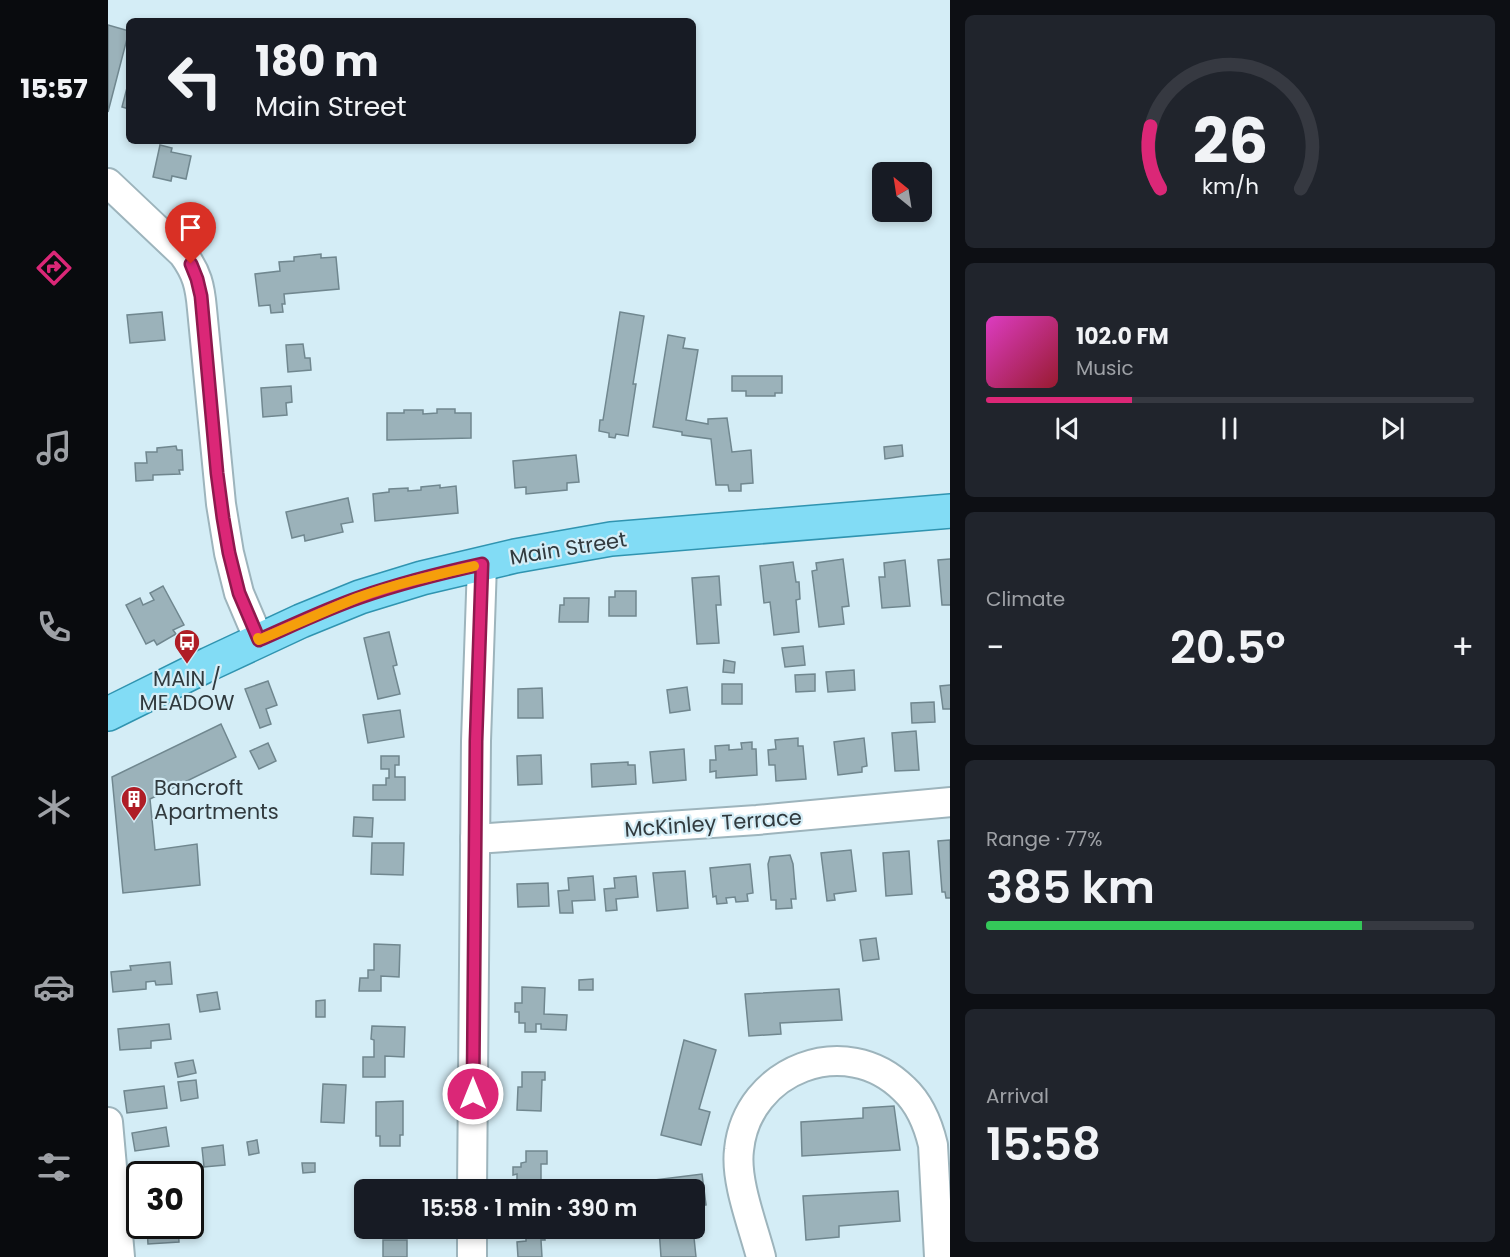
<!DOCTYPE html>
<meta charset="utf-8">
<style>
body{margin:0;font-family:Poppins,sans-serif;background:#20242c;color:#f1f3f6;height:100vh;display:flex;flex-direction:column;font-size:22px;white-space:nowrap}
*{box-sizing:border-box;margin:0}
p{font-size:20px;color:#9ea1a6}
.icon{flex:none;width:33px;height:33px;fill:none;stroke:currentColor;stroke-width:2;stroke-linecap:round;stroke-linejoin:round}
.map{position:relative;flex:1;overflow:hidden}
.drawer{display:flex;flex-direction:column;gap:15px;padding:15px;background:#0d0f14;width:560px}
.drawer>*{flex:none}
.banner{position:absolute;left:18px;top:18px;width:570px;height:126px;border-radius:9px;box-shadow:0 3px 9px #0003;background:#171b24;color:#f1f3f6;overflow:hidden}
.needle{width:39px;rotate:330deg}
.tools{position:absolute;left:764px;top:162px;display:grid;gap:12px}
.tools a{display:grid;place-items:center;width:60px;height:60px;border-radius:9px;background:#171b24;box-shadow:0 3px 9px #0003;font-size:30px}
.speed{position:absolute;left:18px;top:1161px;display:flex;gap:12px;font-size:30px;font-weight:700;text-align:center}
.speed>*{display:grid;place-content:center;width:78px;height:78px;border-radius:50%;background:#171b24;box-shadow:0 3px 9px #0003;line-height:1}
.speed .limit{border:3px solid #111;border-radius:9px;background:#fff;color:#111}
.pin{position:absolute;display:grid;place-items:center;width:51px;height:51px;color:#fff;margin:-62px -26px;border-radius:50% 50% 50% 0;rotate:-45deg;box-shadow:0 0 6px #0007}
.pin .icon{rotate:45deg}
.me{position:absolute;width:66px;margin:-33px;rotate:0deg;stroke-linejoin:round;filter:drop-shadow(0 0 4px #0008)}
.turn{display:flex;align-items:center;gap:21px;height:126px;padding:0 30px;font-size:27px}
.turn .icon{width:78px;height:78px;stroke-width:2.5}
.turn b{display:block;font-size:42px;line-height:51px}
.big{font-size:45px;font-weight:600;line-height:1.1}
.drawer .widget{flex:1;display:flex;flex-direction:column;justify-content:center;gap:9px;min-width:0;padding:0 21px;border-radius:9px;background:#20242c}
.drawer .dial{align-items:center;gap:0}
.dial svg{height:156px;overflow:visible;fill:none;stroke:#363941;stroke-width:7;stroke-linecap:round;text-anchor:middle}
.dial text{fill:#f1f3f6;stroke:none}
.song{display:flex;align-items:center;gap:18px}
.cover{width:72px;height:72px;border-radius:9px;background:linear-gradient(135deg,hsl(310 70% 55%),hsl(350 70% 35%))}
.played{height:6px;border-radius:3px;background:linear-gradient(90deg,#db2777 30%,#363941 30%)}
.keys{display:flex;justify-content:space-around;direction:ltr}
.heat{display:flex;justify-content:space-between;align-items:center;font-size:33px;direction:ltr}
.charge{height:9px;border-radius:4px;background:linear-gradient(90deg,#34c759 77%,#363941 0)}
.trip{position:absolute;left:246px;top:1179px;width:351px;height:60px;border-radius:9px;background:#171b24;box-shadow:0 3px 9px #0003;font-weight:600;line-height:60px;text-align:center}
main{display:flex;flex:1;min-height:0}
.tab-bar{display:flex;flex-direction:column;width:108px;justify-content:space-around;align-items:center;background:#090b0e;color:#9ea1a6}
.tab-bar .icon{width:42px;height:42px}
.tab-bar .on{color:#db2777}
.tab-bar b{font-size:27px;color:#f1f3f6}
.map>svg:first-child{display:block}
</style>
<main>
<nav class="tab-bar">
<b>15:57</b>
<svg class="icon on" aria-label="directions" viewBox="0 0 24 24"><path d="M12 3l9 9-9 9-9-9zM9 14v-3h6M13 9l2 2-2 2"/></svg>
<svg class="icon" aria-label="music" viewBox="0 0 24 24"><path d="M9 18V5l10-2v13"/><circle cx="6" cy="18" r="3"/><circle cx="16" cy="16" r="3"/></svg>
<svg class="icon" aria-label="phone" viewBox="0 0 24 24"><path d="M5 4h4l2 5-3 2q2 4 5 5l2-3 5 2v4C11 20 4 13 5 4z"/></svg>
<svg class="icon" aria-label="climate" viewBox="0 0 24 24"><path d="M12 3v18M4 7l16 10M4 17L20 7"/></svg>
<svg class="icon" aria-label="car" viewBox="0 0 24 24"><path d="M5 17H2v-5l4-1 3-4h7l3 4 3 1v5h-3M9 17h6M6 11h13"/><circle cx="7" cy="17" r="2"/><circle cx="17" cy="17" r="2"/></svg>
<svg class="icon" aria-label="filters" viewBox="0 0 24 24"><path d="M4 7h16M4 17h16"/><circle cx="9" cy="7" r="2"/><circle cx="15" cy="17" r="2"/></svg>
</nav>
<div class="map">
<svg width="843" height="1257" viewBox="0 0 843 1257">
<rect width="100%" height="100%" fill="#d4edf6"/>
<g fill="#9bb2ba" stroke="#70878f" stroke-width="1.5">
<path d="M0,25l21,6 -21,81z"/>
<path d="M21,80v29l-7,-2z"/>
<path d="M52,145l12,3 -1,4 20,4 -5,23 -14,-3 -1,5 -18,-4z"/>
<path d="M213,254v4l15,-1 3,32 -55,5 1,10h-3l1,8 -12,1 -1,-8 -11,1 -4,-32 25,-3 -1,-9 15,-1v-4z"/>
<path d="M54,312l3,28 -35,3 -3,-28z"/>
<path d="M512,312l24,4 -11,68h3l-8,52 -12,-2 -1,4 -6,-1v-4l-10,-2 1,-11h3z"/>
<path d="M560,335l17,3 -2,10 15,2 -12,70 22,4v-5l19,-1 5,34 19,-2 2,33 -12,1v7h-12l-1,-6h-12l-5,-46 -29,-4v-3l-29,-5z"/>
<path d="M195,344l2,14h5l1,12 -23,2 -2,-27z"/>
<path d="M624,376h50v17h-7v3h-29v-5h-14z"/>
<path d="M183,386l1,16 -6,1 1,12 -24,2 -2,-29z"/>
<path d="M329,409h18v4h16v25l-84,2v-27h17v-3h19v4l14,-1z"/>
<path d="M794,445l1,11 -18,3 -1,-12z"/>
<path d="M68,446l1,4h5l1,20h-4l1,4 -27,1v5l-17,1 -1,-18h12l-1,-11h11v-4z"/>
<path d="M468,455l3,27 -12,1v7l-41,4v-7l-11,1 -2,-27z"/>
<path d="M332,485v3l16,-2 2,27 -83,8 -2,-27 16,-2v-3l19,-1v3l13,-1v-3z"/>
<path d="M240,498l5,24 -12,2 2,8 -38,9 -1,-6 -12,3 -6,-26z"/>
<path d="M735,559l6,47 -7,1 2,17 -25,3 -7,-56 5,-1 -1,-7z"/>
<path d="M843,559v46h-9l-4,-45z"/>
<path d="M797,560l5,46 -28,2 -3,-31h6l-1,-14z"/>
<path d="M685,562l3,20h3l1,17 -4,1 3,32 -25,3 -4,-33 -6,1 -4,-37z"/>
<path d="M611,576l2,29h-5l3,38 -22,1 -5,-66z"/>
<path d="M55,586l21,39 -11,5 3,4 -19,11 -3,-5 -8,4 -20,-39 14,-7 3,7 11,-5 -4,-7z"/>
<path d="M507,591h21v25h-27v-19h6z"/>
<path d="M456,598h25l-1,24h-29l1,-17h4z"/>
<path d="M281,632l8,33 -4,1 7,28 -22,5 -14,-61z"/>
<path d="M695,646l2,19 -20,2 -3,-19z"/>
<path d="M616,660l11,2 -1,11 -11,-1z"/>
<path d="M746,670l1,20 -27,2 -2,-20z"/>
<path d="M707,674v17l-19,1 -1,-17z"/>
<path d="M160,681l9,24 -11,4 5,15 -11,4 -15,-39z"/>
<rect x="614" y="684" width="20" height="20"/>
<path d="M843,685v24h-8l-3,-23z"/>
<path d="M579,687l3,23 -20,3 -3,-23z"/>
<path d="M434,688l1,30h-25v-29z"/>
<path d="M826,702l1,20 -23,1 -1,-20z"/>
<path d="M292,710l4,27 -36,6 -5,-28z"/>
<path d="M113,724l15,33 -86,42 5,51 42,-6 3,41 -77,8 -11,-116z"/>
<path d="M808,731l3,39 -24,1 -3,-38z"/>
<path d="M690,738v8h5l3,33 -30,2 -1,-16h-6l-1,-15 8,-1 -1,-9z"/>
<path d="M756,738l3,28 -5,1v5l-24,3 -4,-33z"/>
<path d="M644,742v7h4l1,26 -41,3v-7l-6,1v-12h6l-1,-14 14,-1v5l13,-1 -1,-6z"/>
<path d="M160,743l8,18 -17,8 -9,-18z"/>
<path d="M576,749l2,31 -33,3 -3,-31z"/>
<path d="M433,755l1,29 -24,1 -1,-29z"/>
<path d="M273,756h18v9h-4v12h10v23h-32v-15h13v-7h3v-9h-8z"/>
<path d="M520,762v3h7l1,19 -44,3 -1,-23z"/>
<path d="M246,817l19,1 -1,19 -19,-1z"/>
<path d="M842,840l1,58h-5l-1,-6h-3l-4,-51z"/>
<path d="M264,843h32l-1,32 -32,-1z"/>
<path d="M743,850l5,41 -22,3 1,6 -8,1 -6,-48z"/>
<path d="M801,851l3,43 -26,2 -3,-43z"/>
<path d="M682,855l3,9 3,35h-5l1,9 -16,1v-9h-5l-3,-36 2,-7z"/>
<path d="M642,864l3,29 -6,1 1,7 -12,1 -1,-5 -9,1 1,5 -10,1 -1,-8 -3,1 -3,-29z"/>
<path d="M577,871l3,37 -31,3 -4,-38z"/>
<path d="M485,876l2,24 -23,1 1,12h-13l-2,-22 11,-1 -1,-12z"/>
<path d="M528,876l2,21 -22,2 1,11 -11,1 -2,-22 11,-1 -1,-10z"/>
<path d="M440,883l1,23 -31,1 -1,-23z"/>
<path d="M768,938l3,21 -16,2 -3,-21z"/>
<path d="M266,944l26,1 -1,32 -18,-1v15h-22l1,-13h8v-8h6z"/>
<path d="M62,962l2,22 -16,1 -1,-4 -9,1v7l-33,3 -2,-20 20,-2 -1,-4z"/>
<path d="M485,979v11h-14v-10z"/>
<path d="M414,987l23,1 -1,26 23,1 -1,15 -25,-1v-5h-5v8h-11v-9h-6v-11h-4v-9h7z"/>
<path d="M731,989l3,31 -62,3 1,11 -32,2 -4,-42z"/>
<path d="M109,992l3,17 -20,3 -3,-17z"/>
<path d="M217,1000v17h-9v-16z"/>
<path d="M61,1024l2,15 -20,2v7l-31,2 -2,-21z"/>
<path d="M264,1026l33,1 -1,30 -19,-1v21h-22v-20h11v-17l-3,-1z"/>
<path d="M576,1040l32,10 -17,59 11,3 -9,33 -40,-10z"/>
<path d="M85,1060l3,13 -18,4 -3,-14z"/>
<path d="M414,1072h23v8h-3l-1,31 -24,-1 1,-23h4z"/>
<path d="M88,1080l2,18 -17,3 -3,-19z"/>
<path d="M215,1084l23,1 -2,38 -23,-1z"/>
<path d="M56,1086l3,22 -40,5 -3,-22z"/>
<path d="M295,1101v34h-3v11h-20v-10h-4v-34z"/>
<path d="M786,1106l6,44 -98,6 -1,-34 62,-4v-10z"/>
<path d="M58,1127l3,19 -34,5 -3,-18z"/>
<path d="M149,1140l2,13 -10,2 -2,-13z"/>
<path d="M115,1145l2,20 -21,2 -2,-19z"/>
<path d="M418,1151h21v13h-6v22h-7v4h-11v-5h-6v-11l-4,1v-8h8v-4l5,-1z"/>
<path d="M194,1163h13v9l-12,1z"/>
<path d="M594,1174l4,31 -12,2v-17h-38l-1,-10z"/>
<path d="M790,1191l2,30 -61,5v11l-33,3 -3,-44z"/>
<path d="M45,1227l25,-1 1,16 -31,2 -1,-17z"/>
<path d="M436,1228l1,12h-4l1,17h-24l-1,-15 9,-1v-12z"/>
<path d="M551,1228h34l3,29h-35z"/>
<rect x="275" y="1240" width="24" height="17"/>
</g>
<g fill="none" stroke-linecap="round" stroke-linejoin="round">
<g stroke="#9db4bc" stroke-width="32">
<g id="minor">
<path d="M0,183l75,71c14,19 17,32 19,55l19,195 8,49 10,40 20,47"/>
<path d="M367,839l282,-19 194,-18"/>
<path d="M0,1122l12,135"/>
<path d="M364,1190l4,-449 6,-177"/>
<path d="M364,1257v-29"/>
<path d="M653,1257c-8,-31 -26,-76 -22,-107 8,-81 107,-119 165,-61 16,15 24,35 29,56l6,112"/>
</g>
</g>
<g stroke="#3094b0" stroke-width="36">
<path id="major" d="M0,714l101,-50 92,-43 59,-24 62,-19 93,-22 96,-17 340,-28"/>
</g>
<use href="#minor" stroke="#fff" stroke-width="28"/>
<use href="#major" stroke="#82dcf5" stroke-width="33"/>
</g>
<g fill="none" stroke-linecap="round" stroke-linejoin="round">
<g stroke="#8e194d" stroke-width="15">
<path id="route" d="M83,264l6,15 4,17 16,177 6,45 6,35 10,40 20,47c34,-15 67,-31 102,-43 40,-14 80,-24 121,-33l-6,177 -3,353"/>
</g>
<use href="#route" stroke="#db2777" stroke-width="10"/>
<path stroke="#f59e0b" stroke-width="10" d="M150,638l1,2c33,-14 65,-29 98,-42 38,-14 78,-23 117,-32"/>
</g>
<defs>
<g id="bus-pin" transform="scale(1.35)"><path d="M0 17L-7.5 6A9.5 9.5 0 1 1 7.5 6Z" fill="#af1d26" stroke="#d4edf6"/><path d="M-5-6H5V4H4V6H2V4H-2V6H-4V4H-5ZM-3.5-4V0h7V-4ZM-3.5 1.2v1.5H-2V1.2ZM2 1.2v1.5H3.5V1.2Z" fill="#fff"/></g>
<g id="building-pin" transform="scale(1.35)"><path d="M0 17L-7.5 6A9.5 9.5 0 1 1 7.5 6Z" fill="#af1d26" stroke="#d4edf6"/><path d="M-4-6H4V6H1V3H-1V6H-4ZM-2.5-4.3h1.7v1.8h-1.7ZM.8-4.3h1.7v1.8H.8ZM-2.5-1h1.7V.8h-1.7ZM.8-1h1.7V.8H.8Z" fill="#fff"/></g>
</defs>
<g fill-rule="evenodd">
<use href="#bus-pin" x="79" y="642"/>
<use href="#building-pin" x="26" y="799"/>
</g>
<g text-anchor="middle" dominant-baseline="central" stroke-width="4.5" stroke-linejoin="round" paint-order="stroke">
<g font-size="21" fill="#313a3e" stroke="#d4edf6">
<text transform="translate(460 548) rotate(-9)">Main Street</text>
<text transform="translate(605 823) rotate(-4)">McKinley Terrace</text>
</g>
<g font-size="21" fill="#313a3e" stroke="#d4edf6">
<text x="79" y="678">MAIN /<tspan x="79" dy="24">MEADOW</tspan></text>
<text x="46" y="787" text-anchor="start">Bancroft<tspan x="46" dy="24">Apartments</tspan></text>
</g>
</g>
</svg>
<div class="tools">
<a><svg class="needle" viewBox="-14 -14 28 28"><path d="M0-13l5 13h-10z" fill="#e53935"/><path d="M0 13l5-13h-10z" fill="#9ea1a6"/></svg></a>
</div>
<div class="speed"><div class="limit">30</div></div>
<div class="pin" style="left:83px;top:264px;background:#d93025"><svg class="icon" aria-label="arrive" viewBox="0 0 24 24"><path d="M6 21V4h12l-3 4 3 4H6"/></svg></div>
<svg class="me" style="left:365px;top:1094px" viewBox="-20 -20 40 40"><circle r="17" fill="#db2777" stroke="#fff" stroke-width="3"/><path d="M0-11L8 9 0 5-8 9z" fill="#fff"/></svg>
<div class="trip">15:58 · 1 min · 390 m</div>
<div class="banner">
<div class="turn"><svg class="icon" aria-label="left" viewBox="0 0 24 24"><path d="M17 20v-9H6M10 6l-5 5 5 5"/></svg><div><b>180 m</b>Main Street</div></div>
</div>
</div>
<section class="drawer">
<div class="widget dial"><svg viewBox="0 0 100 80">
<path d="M14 69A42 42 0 1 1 86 69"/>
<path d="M14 69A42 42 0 0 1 9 37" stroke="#db2777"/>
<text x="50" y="56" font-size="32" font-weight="700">26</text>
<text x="50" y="72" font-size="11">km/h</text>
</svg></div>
<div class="widget">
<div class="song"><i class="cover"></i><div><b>102.0 FM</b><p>Music</p></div></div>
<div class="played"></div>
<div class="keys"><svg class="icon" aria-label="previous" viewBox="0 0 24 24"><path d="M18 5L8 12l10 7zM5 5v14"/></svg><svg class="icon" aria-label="pause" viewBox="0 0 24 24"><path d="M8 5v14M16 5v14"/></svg><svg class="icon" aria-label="next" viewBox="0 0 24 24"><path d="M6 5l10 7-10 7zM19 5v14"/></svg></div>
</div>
<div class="widget"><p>Climate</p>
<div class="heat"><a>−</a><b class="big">20.5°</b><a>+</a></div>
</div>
<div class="widget"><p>Range · 77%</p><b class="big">385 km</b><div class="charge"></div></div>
<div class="widget"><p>Arrival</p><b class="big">15:58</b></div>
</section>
</main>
